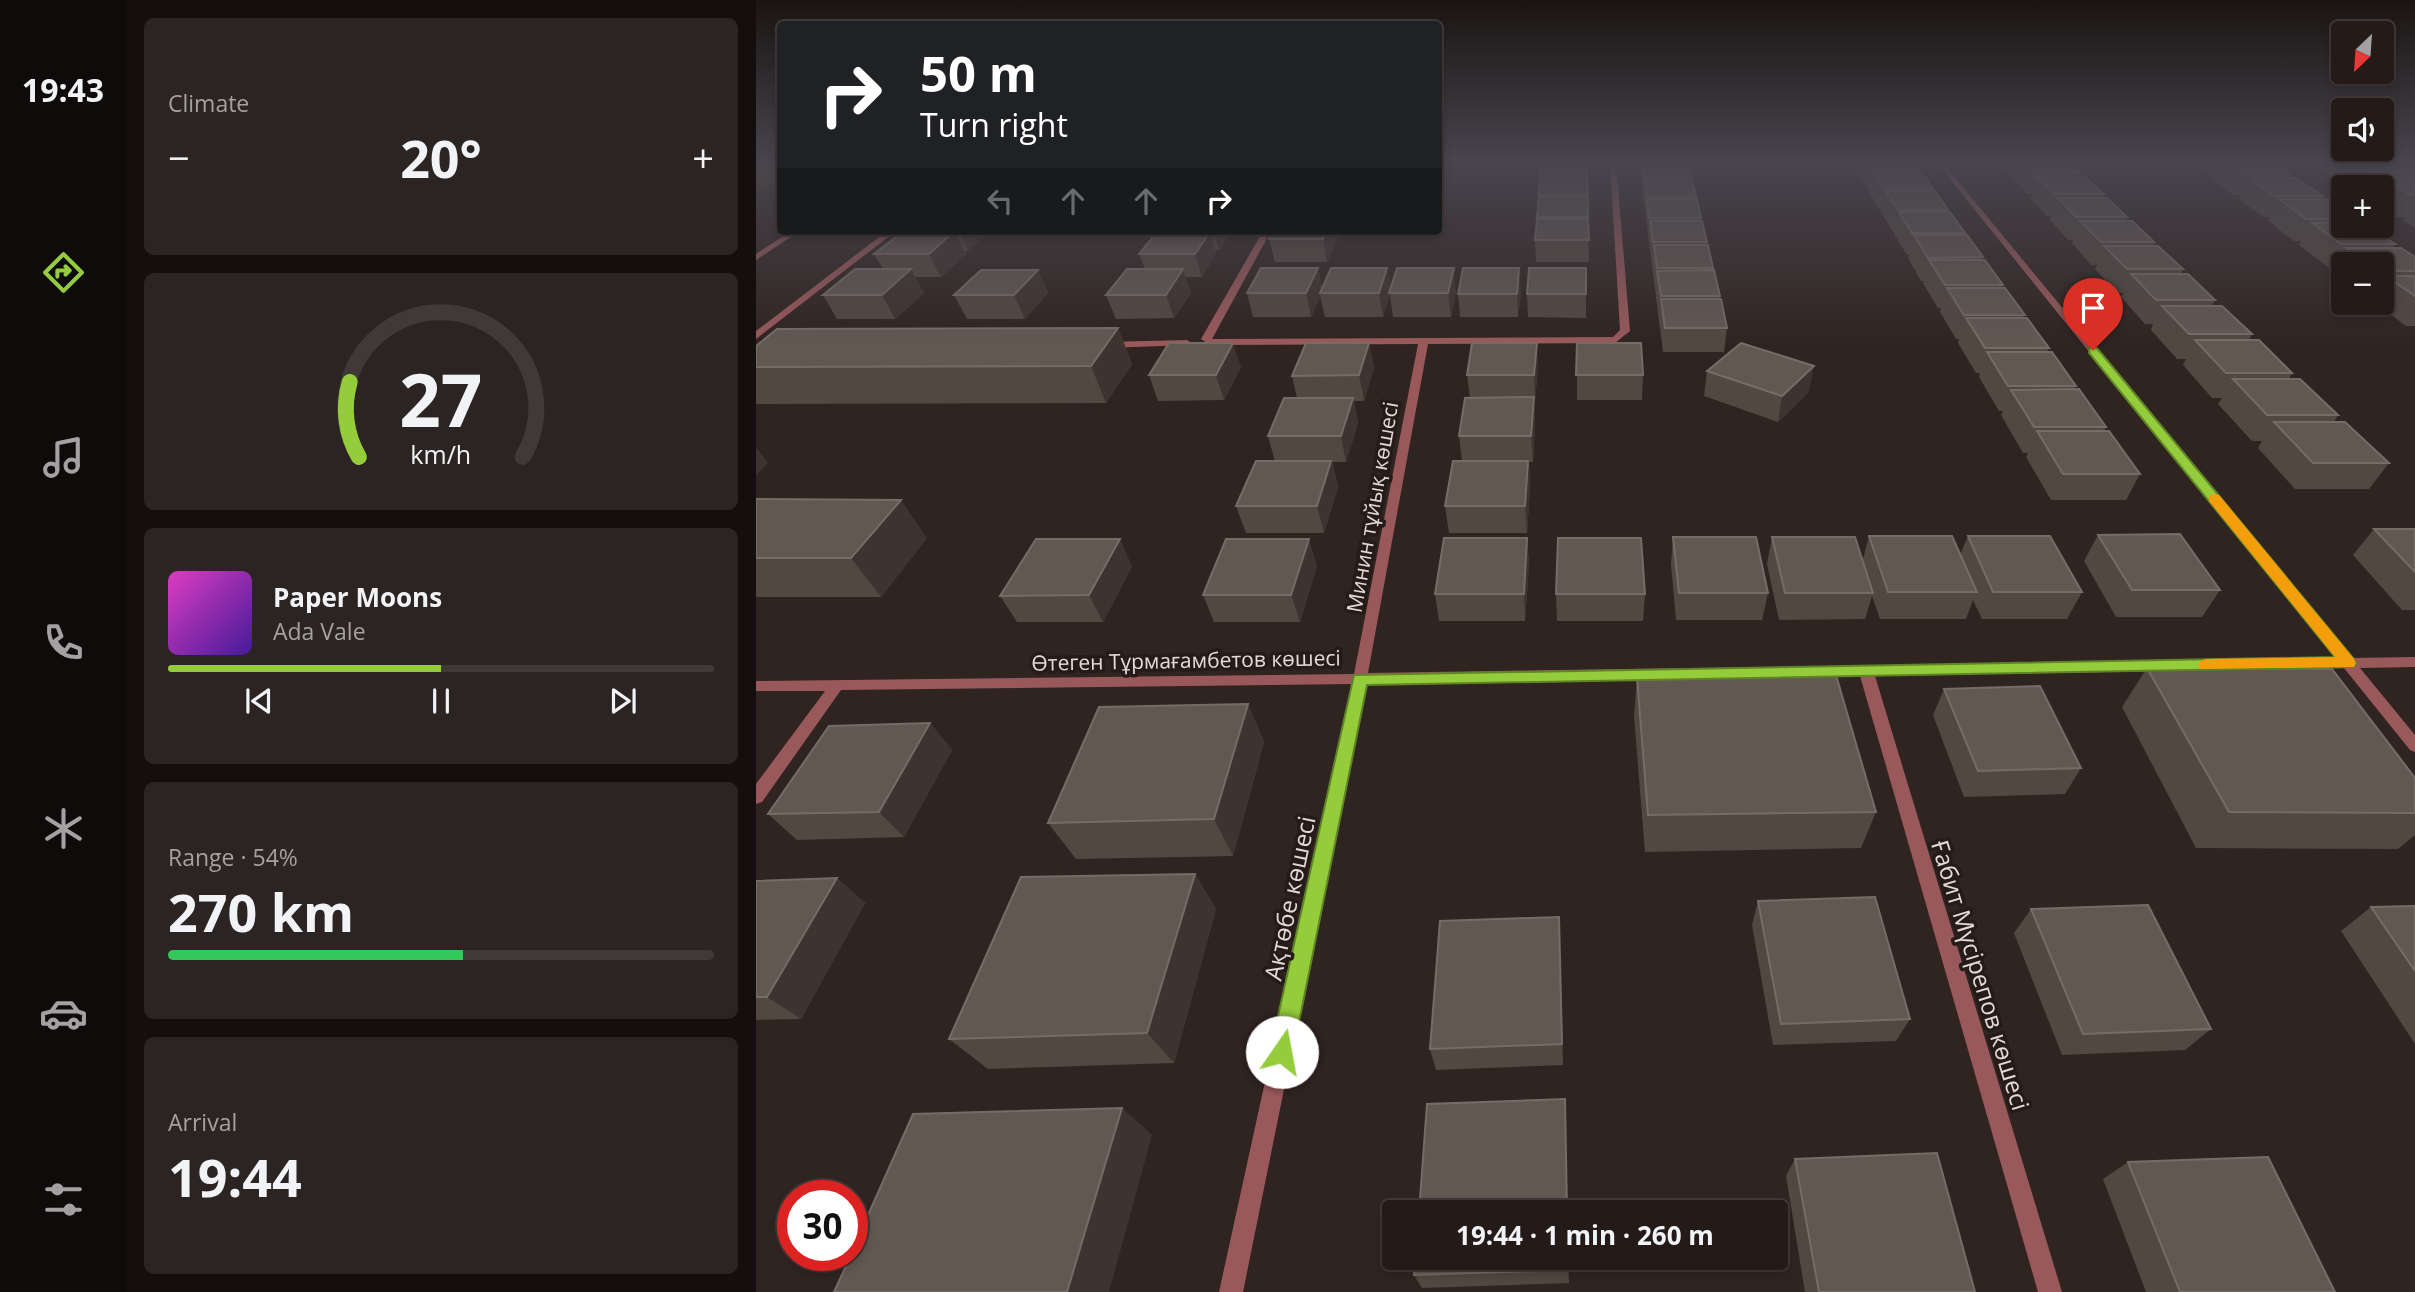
<!DOCTYPE html>
<meta charset="utf-8">
<style>
body{margin:0;font-family:"Open Sans",sans-serif;background:#2c2422;color:#f1f3f6;height:100vh;display:flex;flex-direction:column;font-size:26px;white-space:nowrap}
*{box-sizing:border-box;margin:0}
p{font-size:23px;color:#a3a1a2}
.icon{flex:none;width:38px;height:38px;fill:none;stroke:currentColor;stroke-width:2;stroke-linecap:round;stroke-linejoin:round}
.map{position:relative;flex:1;overflow:hidden}
.side{display:flex;flex-direction:column;gap:18px;padding:18px;background:#140f0e;width:630px}
.side>*{flex:none}
.hud{position:absolute;left:21px;top:21px;width:665px;height:214px;border-radius:7px;box-shadow:0 4px 10px #0003,0 0 0 2px #413938;background:#202124;color:#fff;overflow:hidden}
.needle{width:46px;rotate:205deg}
.buttons{position:absolute;left:1575px;top:21px;display:grid;gap:14px}
.buttons a{display:grid;place-items:center;width:63px;height:63px;border-radius:7px;background:#241b19;box-shadow:0 4px 10px #0003,0 0 0 2px #413938;font-size:35px}
.speed{position:absolute;left:21px;top:1180px;display:flex;gap:14px;font-size:35px;font-weight:700;text-align:center}
.speed>*{display:grid;place-content:center;width:91px;height:91px;border-radius:50%;background:#241b19;box-shadow:0 4px 10px #0003,0 0 0 2px #413938;line-height:1}
.speed .limit{border:10px solid #d22;background:#fff;color:#111}
.pin{position:absolute;display:grid;place-items:center;width:60px;height:60px;color:#fff;margin:-72px -30px;border-radius:50% 50% 50% 0;rotate:-45deg;box-shadow:0 0 7px #0007}
.pin .icon{rotate:45deg}
.me{position:absolute;width:77px;margin:-38px;rotate:12deg;stroke-linejoin:round;filter:drop-shadow(0 0 5px #0008)}
.turn{display:flex;align-items:center;gap:24px;height:147px;padding:0 28px;font-size:32px}
.turn .icon{width:91px;height:91px;stroke-width:2.5}
.turn b{display:block;font-size:49px;line-height:60px}
.lanes{display:flex;align-items:center;height:66px;padding:0 28px;background:#0003;justify-content:center;gap:35px;direction:ltr}
.lanes .off{opacity:.35}
.big{font-size:52px;font-weight:700;line-height:1.1}
.side .tile{flex:1;display:flex;flex-direction:column;justify-content:center;gap:10px;min-width:0;padding:0 24px;border-radius:10px;background:#2c2422}
.side .dial{align-items:center;gap:0}
.dial svg{height:182px;overflow:visible;fill:none;stroke:#413938;stroke-width:7;stroke-linecap:round;text-anchor:middle}
.dial text{fill:#f1f3f6;stroke:none}
.song{display:flex;align-items:center;gap:21px}
.cover{width:84px;height:84px;border-radius:10px;background:linear-gradient(135deg,hsl(310 70% 55%),hsl(260 70% 35%))}
.played{height:7px;border-radius:4px;background:linear-gradient(90deg,#94cc3c 50%,#413938 50%)}
.keys{display:flex;justify-content:space-around;direction:ltr}
.heat{display:flex;justify-content:space-between;align-items:center;font-size:38px;direction:ltr}
.charge{height:10px;border-radius:5px;background:linear-gradient(90deg,#34c759 54%,#413938 0)}
.trip{position:absolute;left:626px;top:1200px;width:406px;height:70px;border-radius:7px;background:#241b19;box-shadow:0 4px 10px #0003,0 0 0 2px #413938;font-weight:700;line-height:70px;text-align:center}
main{display:flex;flex:1;min-height:0}
.tabs{display:flex;flex-direction:column;width:126px;justify-content:space-around;align-items:center;background:#0e0b0a;color:#a3a1a2}
.tabs .icon{width:49px;height:49px}
.tabs .active{color:#94cc3c}
.tabs b{font-size:32px;color:#f1f3f6}
.map>svg:first-child{display:block}
</style>
<main>
<nav class="tabs">
<b>19:43</b>
<svg class="icon active" aria-label="directions" viewBox="0 0 24 24"><path d="M12 3l9 9-9 9-9-9zM9 14v-3h6M13 9l2 2-2 2"/></svg>
<svg class="icon" aria-label="music" viewBox="0 0 24 24"><path d="M9 18V5l10-2v13"/><circle cx="6" cy="18" r="3"/><circle cx="16" cy="16" r="3"/></svg>
<svg class="icon" aria-label="phone" viewBox="0 0 24 24"><path d="M5 4h4l2 5-3 2q2 4 5 5l2-3 5 2v4C11 20 4 13 5 4z"/></svg>
<svg class="icon" aria-label="climate" viewBox="0 0 24 24"><path d="M12 3v18M4 7l16 10M4 17L20 7"/></svg>
<svg class="icon" aria-label="car" viewBox="0 0 24 24"><path d="M5 17H2v-5l4-1 3-4h7l3 4 3 1v5h-3M9 17h6M6 11h13"/><circle cx="7" cy="17" r="2"/><circle cx="17" cy="17" r="2"/></svg>
<svg class="icon" aria-label="filters" viewBox="0 0 24 24"><path d="M4 7h16M4 17h16"/><circle cx="9" cy="7" r="2"/><circle cx="15" cy="17" r="2"/></svg>
</nav>
<section class="side">
<div class="tile"><p>Climate</p>
<div class="heat"><a>−</a><b class="big">20°</b><a>+</a></div>
</div>
<div class="tile dial"><svg viewBox="0 0 100 80">
<path d="M14 69A42 42 0 1 1 86 69"/>
<path d="M14 69A42 42 0 0 1 10 36" stroke="#94cc3c"/>
<text x="50" y="56" font-size="32" font-weight="700">27</text>
<text x="50" y="72" font-size="11">km/h</text>
</svg></div>
<div class="tile">
<div class="song"><i class="cover"></i><div><b>Paper Moons</b><p>Ada Vale</p></div></div>
<div class="played"></div>
<div class="keys"><svg class="icon" aria-label="previous" viewBox="0 0 24 24"><path d="M18 5L8 12l10 7zM5 5v14"/></svg><svg class="icon" aria-label="pause" viewBox="0 0 24 24"><path d="M8 5v14M16 5v14"/></svg><svg class="icon" aria-label="next" viewBox="0 0 24 24"><path d="M6 5l10 7-10 7zM19 5v14"/></svg></div>
</div>
<div class="tile"><p>Range · 54%</p><b class="big">270 km</b><div class="charge"></div></div>
<div class="tile"><p>Arrival</p><b class="big">19:44</b></div>
</section>
<div class="map">
<svg width="1659" height="1292" viewBox="0 0 1659 1292">
<rect width="100%" height="100%" fill="#302421"/>
<path fill="#553a13" d="M0,163h24v15l-24,15z"/>
<g fill="none" stroke-linecap="round" stroke-linejoin="round">
<path fill="#99595b" fill-rule="evenodd" d="M35,231h9l-44,29v-6z"/>
<g fill="#99595b" fill-rule="evenodd">
<path d="M854,163h6l14,168 -15,12 -187,1 -60,329 980,-15 7,5 -7,5 -473,8 187,616h-24l-178,-616 -494,8 -123,608h-24l133,-608 -511,6 -79,112 -6,2v-20l69,-93h-69v-10l598,-7 64,-330 -208,1 -9,-6 62,-108h8l-59,108 401,-2 7,-7z"/>
<path d="M131,231h9l-140,108v-8z"/>
<path d="M431,340l5,3 -2,2 -84,3 -5,-3 5,-3z"/>
</g>
<path fill="#99595b" fill-rule="evenodd" d="M1181,163h6l408,495 64,-1v10l-55,1 55,67v17l-5,-2z"/>
</g>
<g fill="#524841">
<path d="M785,163h46l2,99h-53l-1,-22z"/>
<path d="M883,163h49l13,58 6,21 6,28 7,26 -1,3 8,29 -3,24h-61z"/>
<path d="M1096,163h63l4,7v2l14,17v2l15,19v2l17,21 -1,2 19,22 -1,3 21,25 -1,3 23,27 -2,3 26,30 -2,4 29,34 -2,3 32,38 -2,4 36,43 -14,26h-75l-25,-43 2,-4h-5l-22,-38 2,-4h-4l-20,-34 1,-4h-4l-18,-30 1,-4h-3l-16,-27 1,-4h-3l-15,-25 1,-2h-3l-13,-23 1,-3h-2l-13,-21 1,-2h-2l-12,-20 1,-2h-2l-11,-18 1,-2h-2l-9,-16v-2h-2z"/>
<path d="M1242,163h72l11,10 -2,4 25,17 -2,4 25,19 -1,4 28,21 -1,4 30,23 -2,5 34,26 -3,6 40,28 -3,6 43,33 -3,6 49,36 -4,7 55,41 -20,26h-74l-37,-41 4,-7h-10l-34,-37 4,-6h-10l-29,-33 3,-6h-9l-26,-29 2,-6h-8l-24,-27 2,-4h-6l-22,-24 2,-4h-6l-19,-22 1,-3h-5l-18,-20 1,-4h-4l-17,-18 2,-4h-5l-15,-17 1,-3h-4z"/>
<path d="M1435,163h83l17,11 -2,4 34,18 -2,3 22,10v17l52,18 -2,4 22,9v69h-9l-30,-23h6v-39h-39v14l-10,-8 2,-3h-7l-29,-22 2,-4h-7l-26,-20 2,-4h-7l-24,-18 1,-4h-7l-22,-17 2,-3h-6z"/>
<path d="M1556,163h91l12,7v58l-12,-8 2,-3h-8l-15,-10v-20h-31l-15,-9 2,-3h-7z"/>
<path d="M150,231h85l-23,20h-3l1,3 -25,23h-26l9,16 -29,26h-58l-14,-24 60,-26 -9,-15z"/>
<path d="M405,231h70l-12,19h-4l1,4 -14,23h-17l6,16 -17,25 -58,1 -10,-24 39,-26 -6,-15z"/>
<path d="M518,231h67l-3,7h-2l1,2 -10,22h-52l-6,-23z"/>
<path d="M562,268l4,21 65,-21 4,21 65,2 -5,26h-58l-3,-22 -7,22h-58l-5,-21 -9,21h-58l-6,-24z"/>
<path d="M830,268v50l-58,-1 -1,-23z"/>
<path d="M282,270l10,23 -23,26h-58l-13,-24z"/>
<path d="M765,292l-3,25h-58l-2,-23z"/>
<path d="M362,328l14,36 -26,39 -350,1v-58z"/>
<path d="M613,343l5,25 -10,33h-10l4,22 -12,39h-14l6,25 -14,46h-78l-10,-27 39,-45 -7,-25 29,-38 -5,-22z"/>
<path d="M821,343l66,32 -1,25h-65z"/>
<path d="M485,367l-17,33 -66,1 -9,-26z"/>
<path d="M782,367l-3,33h-1l1,23 -2,39h-4l1,25 -3,46h-78l-4,-27 17,-45 -3,-25 11,-38 -3,-23z"/>
<path d="M951,371l102,20 -31,31 -74,-26z"/>
<path d="M0,499l171,39 -46,59h-125z"/>
<path d="M1618,529h41v81h-13l-49,-55z"/>
<path d="M1342,535l122,55 -18,27h-86l-32,-56z"/>
<path d="M1113,536l91,19 8,-19 114,56 -15,27h-85l-9,-19 -7,19h-86l-8,-23 -7,23 -86,1 -12,-56 5,-27 91,22z"/>
<path d="M917,537l95,56 -6,27h-86l-5,-56z"/>
<path d="M771,538l2,27 -4,56h-86l-4,-27z"/>
<path d="M376,566l-29,56h-86l-17,-26z"/>
<path d="M561,566l-17,56h-86l-11,-27z"/>
<path d="M800,594h89l-2,27h-86z"/>
<path d="M1391,668l268,110v57l-17,14 -202,-1 -74,-141z"/>
<path d="M881,678l239,134 -15,36 -216,4 -11,-136z"/>
<path d="M1188,689l137,79 -16,26 -101,3 -31,-82z"/>
<path d="M492,704l16,38 -31,114 -157,3 -28,-36z"/>
<path d="M174,723l22,27 -48,87 -107,3 -29,-26z"/>
<path d="M439,874l21,35 -42,154 -186,6 -39,-30z"/>
<path d="M81,878l28,25 -64,116 -45,1v-139z"/>
<path d="M1002,901l152,118 -14,22 -123,4 -21,-120z"/>
<path d="M1659,906v138l-74,-113 30,-24z"/>
<path d="M1275,909l180,120 -26,21 -123,5 -48,-122z"/>
<path d="M803,917l4,148 -127,5 -6,-21z"/>
<path d="M1039,1159l180,133h-170l-19,-116z"/>
<path d="M1372,1162l207,130h-189l-43,-113z"/>
<path d="M812,1258l1,25 -147,5 -8,-13z"/>
</g>
<g fill="#3e332e">
<path d="M199,231l11,23 -25,23 -12,-23z"/>
<path d="M203,231h32l-23,20z"/>
<path d="M457,231h18l-12,19z"/>
<path d="M571,231h8l2,9 -10,22 -4,-23z"/>
<path d="M580,231h5l-3,7z"/>
<path d="M454,232l6,22 -14,23 -7,-23z"/>
<path d="M562,268l4,23 -2,2v3l-9,21 -5,-24z"/>
<path d="M631,268l4,23 -8,26 -4,-24z"/>
<path d="M698,268l2,23 -5,26 -3,-24z"/>
<path d="M763,268l2,24 -3,25 -1,-23z"/>
<path d="M155,269l13,24 -29,26 -13,-24z"/>
<path d="M427,269l8,24 -17,25 -8,-23z"/>
<path d="M282,270l10,23 -23,26 -11,-24z"/>
<path d="M362,328l14,36 -26,39 -15,-37z"/>
<path d="M477,343l8,24 -17,33 -8,-25z"/>
<path d="M613,343l5,25 -10,33 -5,-26z"/>
<path d="M781,343l1,24 -3,33 -1,-25z"/>
<path d="M1058,366l-5,25 -31,31 4,-26z"/>
<path d="M778,397l1,26 -2,39 -2,-26z"/>
<path d="M597,398l5,25 -12,39 -5,-26z"/>
<path d="M0,447l12,16 -12,12z"/>
<path d="M575,461l7,26 -14,46 -7,-27z"/>
<path d="M772,461l2,26 -3,46 -2,-27z"/>
<path d="M145,500l26,38 -46,59 -30,-39z"/>
<path d="M771,538l2,27 -4,56 -1,-27z"/>
<path d="M364,539l12,27 -29,56 -14,-27z"/>
<path d="M553,539l8,27 -17,56 -9,-27z"/>
<path d="M492,704l16,38 -31,114 -19,-37z"/>
<path d="M174,723l22,27 -48,87 -25,-25z"/>
<path d="M439,874l21,35 -42,154 -27,-30z"/>
<path d="M81,878l28,25 -64,116 -34,-22z"/>
<path d="M366,1108l30,27 -43,157h-42z"/>
</g>
<g fill="#625852" stroke="#766c67" stroke-width="2">
<path d="M785,163h46v13h-47z"/>
<path d="M886,163h46l3,14h-47z"/>
<path d="M1113,163h46l4,7h-46z"/>
<path d="M1268,163h46l11,10h-47z"/>
<path d="M1472,163h46l17,11h-47z"/>
<path d="M1600,163h47l12,7v4h-40z"/>
<path d="M1118,172h47l12,17h-48z"/>
<path d="M831,177l1,18h-50l2,-17z"/>
<path d="M1281,177h48l19,17h-50z"/>
<path d="M1625,177h34v18h-4z"/>
<path d="M1493,178h47l27,18h-49z"/>
<path d="M888,179h48l4,18h-49z"/>
<path d="M1130,191h49l13,19h-50z"/>
<path d="M783,197h49v20h-51z"/>
<path d="M1302,198h49l20,19h-51z"/>
<path d="M891,199h50l4,19h-52z"/>
<path d="M1523,199h50l14,10v10h-37z"/>
<path d="M1143,212h51l15,21h-53z"/>
<path d="M781,219h51l1,21h-54z"/>
<path d="M894,221h52l5,21h-54z"/>
<path d="M1324,221h52l22,21h-53z"/>
<path d="M1587,222v4h25l27,18h-54l-29,-21z"/>
<path d="M199,231l-26,23h-55l28,-22z"/>
<path d="M518,231h53l-4,8h-54z"/>
<path d="M401,232h53l-15,22h-56z"/>
<path d="M1158,235h53l16,22 -55,1z"/>
<path d="M898,245h54l5,23h-56z"/>
<path d="M1348,246h54l25,23h-56z"/>
<path d="M1591,248h54l14,9v14h-33v-7h-12z"/>
<path d="M1173,260h56l18,25h-58z"/>
<path d="M505,268h57l-12,25h-59z"/>
<path d="M575,268h56l-8,25h-59z"/>
<path d="M641,268h57l-6,25h-59z"/>
<path d="M707,268h56l-2,26h-59z"/>
<path d="M773,268h57v26h-59z"/>
<path d="M99,269h56l-29,26h-59z"/>
<path d="M371,269h56l-17,26h-60z"/>
<path d="M225,270h57l-24,25h-60z"/>
<path d="M958,270l6,26h-59l-4,-25z"/>
<path d="M1375,274h57l27,26h-59z"/>
<path d="M1630,276h29v20z"/>
<path d="M1191,288h58l20,27h-61z"/>
<path d="M905,299h60l6,29h-62z"/>
<path d="M1406,306h60l30,28h-63z"/>
<path d="M1210,318h61l22,30h-64z"/>
<path d="M362,328l-27,38 -335,1v-21l21,-17z"/>
<path d="M1439,340h64l33,33h-66z"/>
<path d="M413,343h64l-17,32h-67z"/>
<path d="M550,343h63l-10,32 -67,1z"/>
<path d="M716,343h65l-3,32h-67z"/>
<path d="M821,343h64l2,32h-67z"/>
<path d="M985,343l73,23 -32,30 -75,-25z"/>
<path d="M1231,352h65l24,34h-68z"/>
<path d="M1477,379h67l38,36h-71z"/>
<path d="M1323,389l27,38h-72l-23,-37z"/>
<path d="M778,397l-3,39h-72l6,-38z"/>
<path d="M528,398h69l-12,38h-73z"/>
<path d="M1518,422h71l44,41h-76z"/>
<path d="M1281,431h72l31,43h-77z"/>
<path d="M500,461h75l-14,45h-81z"/>
<path d="M697,461h75l-3,45h-80z"/>
<path d="M0,499l145,1 -50,58h-95z"/>
<path d="M1618,529h41v43z"/>
<path d="M1424,534l40,56h-88l-34,-55z"/>
<path d="M1113,536h83l25,56h-89z"/>
<path d="M1212,536h82l32,56h-89z"/>
<path d="M917,537h83l12,56h-89z"/>
<path d="M1016,537h83l18,56h-88z"/>
<path d="M688,538h83l-3,56h-89z"/>
<path d="M802,538h83l4,56h-89z"/>
<path d="M280,539h84l-31,56 -89,1z"/>
<path d="M470,539h83l-18,56h-88z"/>
<path d="M1391,668l185,1 83,109v35l-186,-1z"/>
<path d="M1080,675l40,137 -228,3 -11,-137z"/>
<path d="M1284,686l41,82 -103,3 -34,-82z"/>
<path d="M492,704l-34,115 -166,4 51,-116z"/>
<path d="M174,723l-51,89 -111,2 61,-88z"/>
<path d="M439,874l-48,159 -198,6 72,-162z"/>
<path d="M81,878l-70,119h-11v-116z"/>
<path d="M1119,897l35,122 -129,5 -23,-123z"/>
<path d="M1392,905l63,124 -128,5 -52,-125z"/>
<path d="M1659,906v65l-44,-64z"/>
<path d="M803,917l3,127 -132,5 10,-128z"/>
<path d="M809,1099l2,114h-148l8,-109z"/>
<path d="M366,1108l-55,184h-233l17,-37h1v-4l61,-137z"/>
<path d="M1181,1153l38,139h-156l-24,-133z"/>
<path d="M1512,1157l67,135h-155l-52,-130z"/>
<path d="M659,1258h153v12l-154,5z"/>
</g>
<linearGradient id="sky" x2="0" y2="1"><stop stop-color="#1a1412"/><stop offset="0.47" stop-color="#48454e"/><stop offset="1" stop-color="#48454e" stop-opacity="0"/></linearGradient>
<rect width="1659" height="344" fill="url(#sky)"/>
<path fill="#94cc3c" stroke="#608527" stroke-width="2" d="M1333,348h8l257,311 2,4 -2,4 -987,18 -74,367 -3,8 -8,4 -8,-4 -4,-8 84,-377 981,-18 -246,-304z"/>
<path fill="#f59e0b" d="M1458,494l5,1 135,164 2,4 -2,4 -153,2 -3,-4 3,-4 5,-2 129,-2 -126,-156v-6z"/>
<g text-anchor="middle" dominant-baseline="central" stroke-width="7" stroke-linejoin="round" paint-order="stroke">
<g font-size="21" fill="#e3dbd9" stroke="#261b18">
<text transform="translate(616 507) rotate(-80)">Минин тұйық көшесі</text>
<text transform="translate(430 660) rotate(-1)">Өтеген Тұрмағамбетов көшесі</text>
</g>
<g font-size="24" fill="#e3dbd9" stroke="#261b18">
<text transform="translate(533 898) rotate(-78)">Ақтөбе көшесі</text>
<text transform="translate(1225 975) rotate(73)">Ғабит Мүсірепов көшесі</text>
</g>
</g>
</svg>
<div class="buttons">
<a><svg class="needle" viewBox="-14 -14 28 28"><path d="M0-13l5 13h-10z" fill="#e53935"/><path d="M0 13l5-13h-10z" fill="#a3a1a2"/></svg></a>
<a><svg class="icon" aria-label="sound" viewBox="0 0 24 24"><path d="M4 9h4l5-4v14l-5-4H4zM17 9q2 3 0 6"/></svg></a>
<a>+</a>
<a>−</a>
</div>
<div class="speed"><div class="limit">30</div></div>
<div class="pin" style="left:1337px;top:350px;background:#d93025"><svg class="icon" aria-label="arrive" viewBox="0 0 24 24"><path d="M6 21V4h12l-3 4 3 4H6"/></svg></div>
<svg class="me" style="left:526px;top:1052px" viewBox="-20 -20 40 40"><circle r="19" fill="#fff"/><path d="M0-13L10 11 0 6-10 11z" fill="#94cc3c"/></svg>
<div class="trip">19:44 · 1 min · 260 m</div>
<div class="hud">
<div class="turn"><svg class="icon" aria-label="right" viewBox="0 0 24 24"><path d="M7 20v-9h11M14 6l5 5-5 5"/></svg><div><b>50 m</b>Turn right</div></div>
<div class="lanes"><svg class="icon off" aria-label="left" viewBox="0 0 24 24"><path d="M17 20v-9H6M10 6l-5 5 5 5"/></svg><svg class="icon off" aria-label="ahead" viewBox="0 0 24 24"><path d="M12 20V5M6 11l6-6 6 6"/></svg><svg class="icon off" aria-label="ahead" viewBox="0 0 24 24"><path d="M12 20V5M6 11l6-6 6 6"/></svg><svg class="icon" aria-label="right" viewBox="0 0 24 24"><path d="M7 20v-9h11M14 6l5 5-5 5"/></svg></div>
</div>
</div>
</main>
